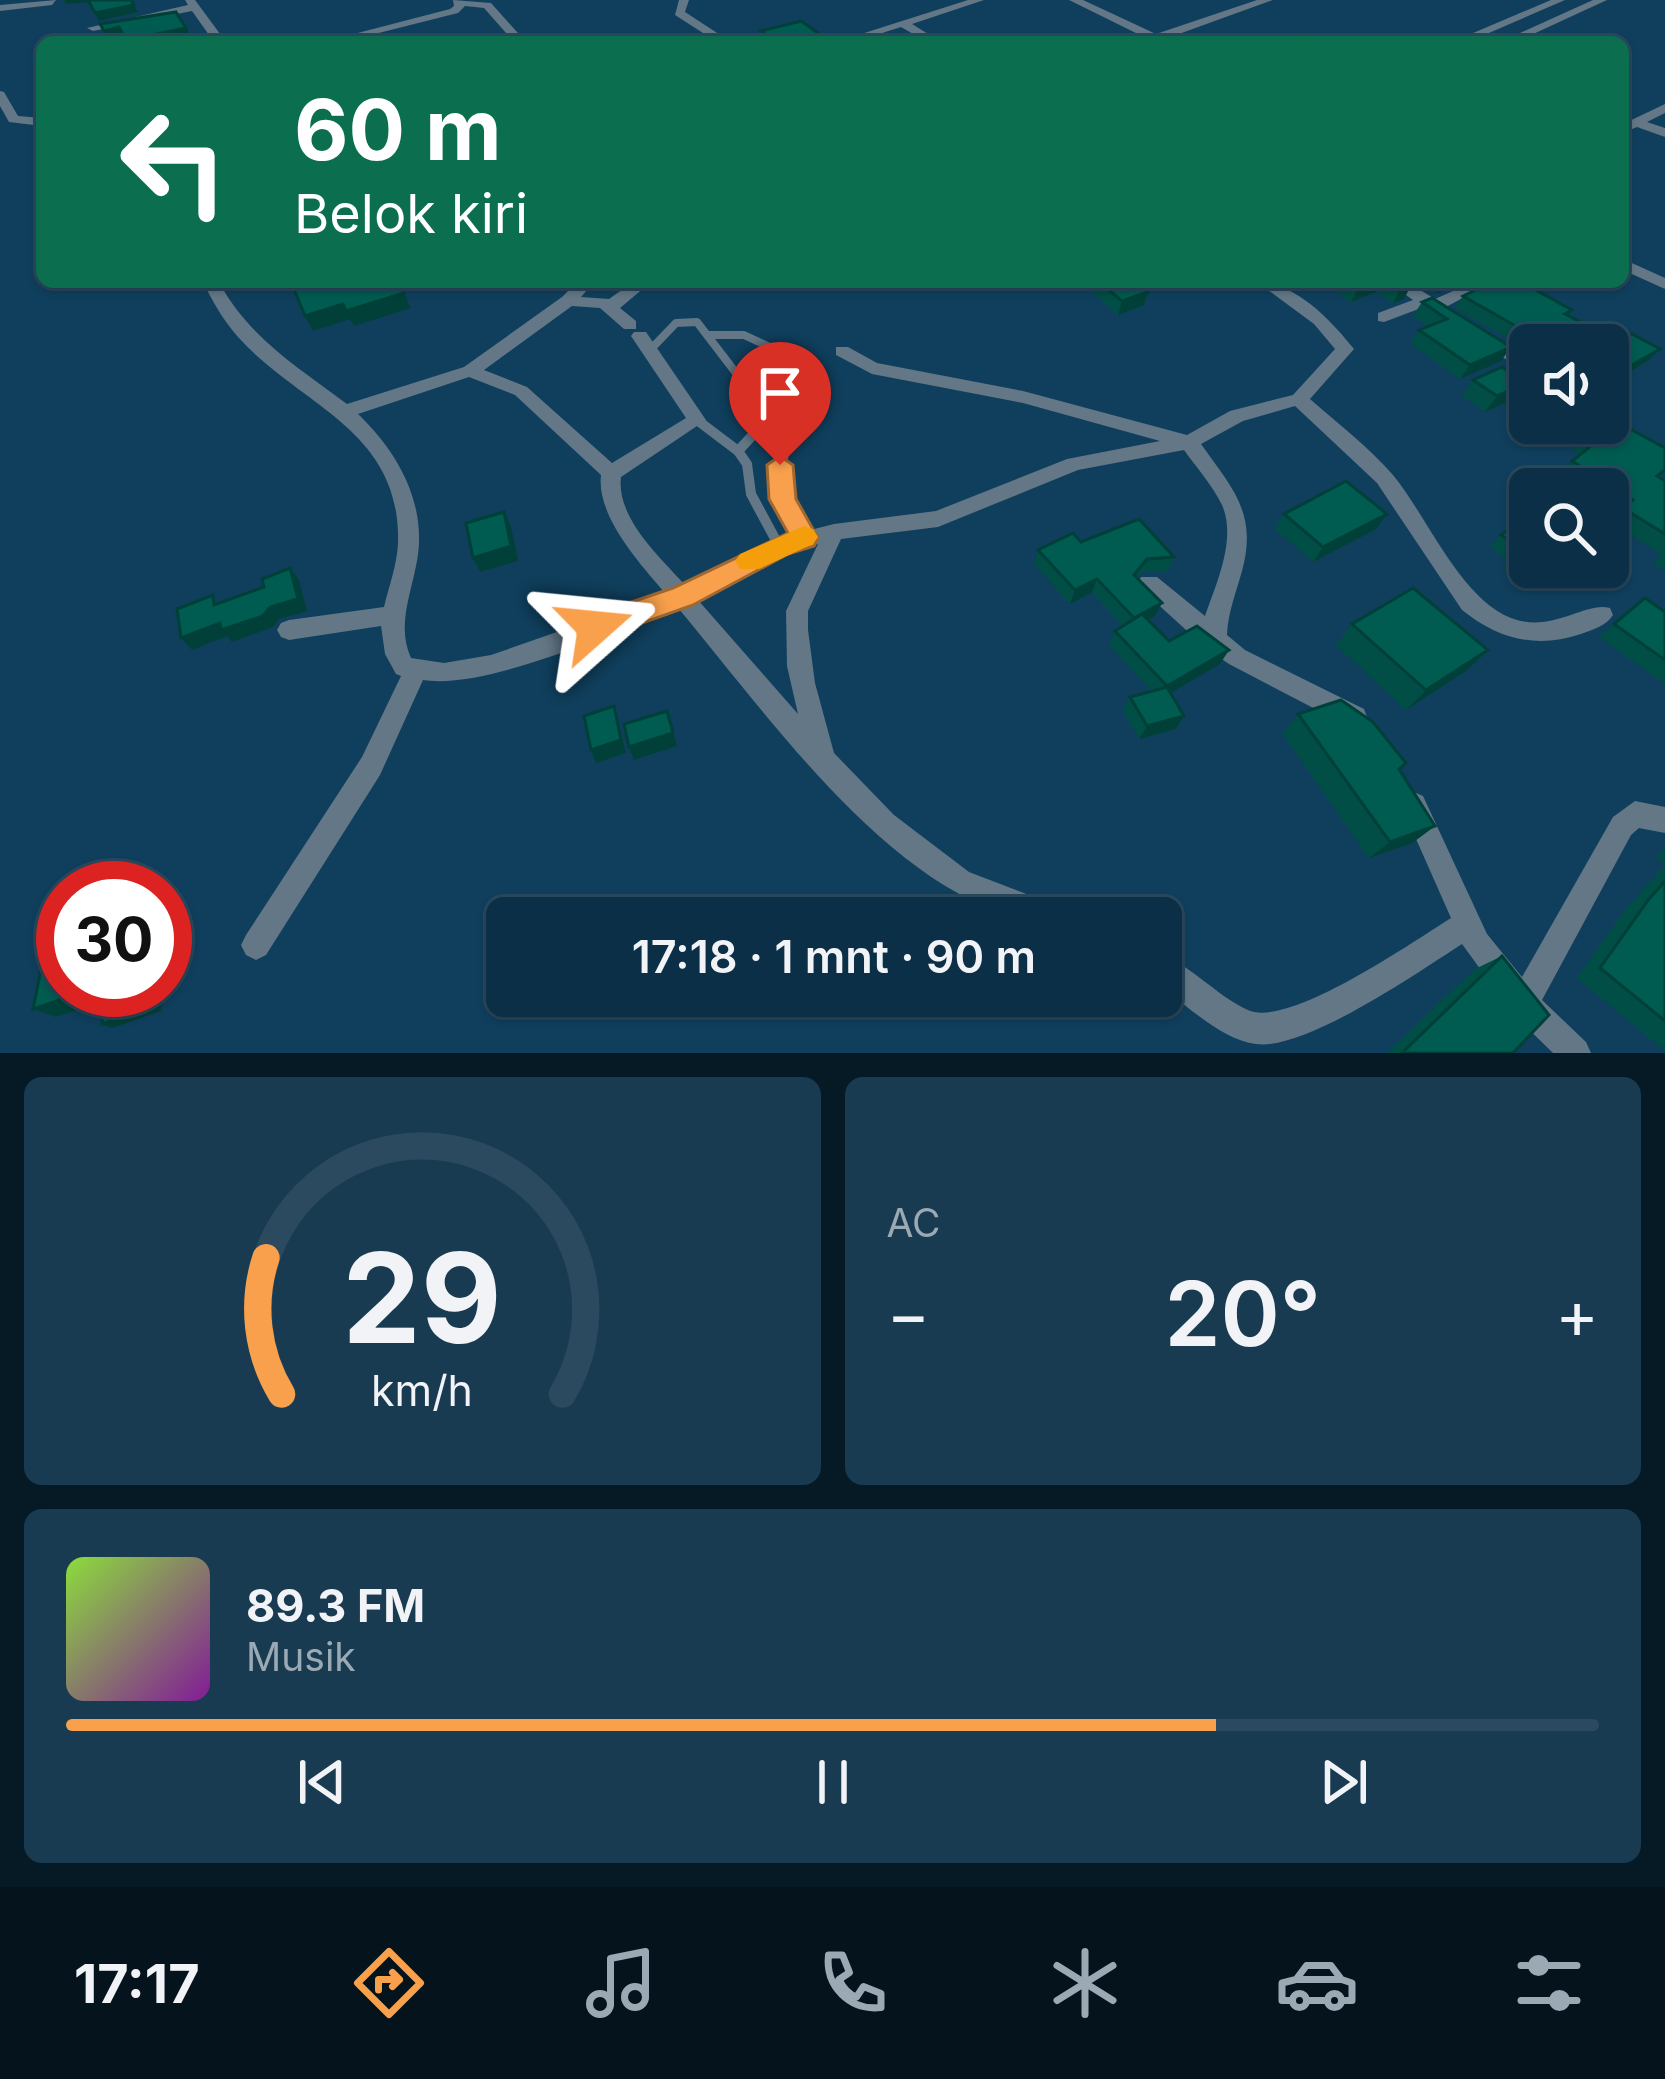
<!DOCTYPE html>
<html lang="id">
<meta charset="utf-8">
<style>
body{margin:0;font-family:Inter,sans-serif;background:#193b51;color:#f1f3f6;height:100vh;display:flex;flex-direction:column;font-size:45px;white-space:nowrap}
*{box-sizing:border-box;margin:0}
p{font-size:39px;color:#9aa9b3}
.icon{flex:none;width:66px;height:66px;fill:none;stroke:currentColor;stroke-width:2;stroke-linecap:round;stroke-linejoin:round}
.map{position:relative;height:1053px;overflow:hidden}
.details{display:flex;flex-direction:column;gap:24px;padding:24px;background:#061a26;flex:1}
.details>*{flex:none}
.hud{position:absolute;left:36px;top:36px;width:1593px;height:252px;border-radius:18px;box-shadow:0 3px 9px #0004,0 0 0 3px #2b4a5f;background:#0b6e4f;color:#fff;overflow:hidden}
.tools{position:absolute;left:1509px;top:324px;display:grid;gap:24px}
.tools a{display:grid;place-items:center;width:120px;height:120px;border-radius:18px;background:#0b2f46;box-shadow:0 3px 9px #0004,0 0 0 3px #2b4a5f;font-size:60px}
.speed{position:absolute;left:36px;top:861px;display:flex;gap:24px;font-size:60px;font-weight:700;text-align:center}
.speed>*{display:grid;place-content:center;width:156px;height:156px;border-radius:50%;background:#0b2f46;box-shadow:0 3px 9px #0004,0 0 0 3px #2b4a5f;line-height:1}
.speed .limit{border:18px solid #d22;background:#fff;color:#111}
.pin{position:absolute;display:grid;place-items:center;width:102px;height:102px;color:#fff;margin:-123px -51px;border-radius:50% 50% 50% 0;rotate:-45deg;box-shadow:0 0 12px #0007}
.pin .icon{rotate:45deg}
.me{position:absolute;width:132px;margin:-66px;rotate:72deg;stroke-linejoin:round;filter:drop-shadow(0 0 9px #0008)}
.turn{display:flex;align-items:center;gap:42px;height:252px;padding:0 60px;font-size:54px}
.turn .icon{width:156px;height:156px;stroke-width:2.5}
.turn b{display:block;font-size:84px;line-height:102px}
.big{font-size:90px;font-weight:600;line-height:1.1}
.details .widget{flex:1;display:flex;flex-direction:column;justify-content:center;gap:18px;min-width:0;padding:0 42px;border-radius:18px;background:#193b51}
.details .dial{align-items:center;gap:0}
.dial svg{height:312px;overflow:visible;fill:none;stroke:#2b4a5f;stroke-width:7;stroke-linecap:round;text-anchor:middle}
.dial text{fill:#f1f3f6;stroke:none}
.song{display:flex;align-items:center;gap:36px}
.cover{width:144px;height:144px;border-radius:18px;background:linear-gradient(135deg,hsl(90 70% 55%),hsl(290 70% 35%))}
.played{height:12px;border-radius:6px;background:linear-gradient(90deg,#f9a04c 75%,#2b4a5f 75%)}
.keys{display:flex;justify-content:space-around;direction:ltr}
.heat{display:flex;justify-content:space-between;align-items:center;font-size:66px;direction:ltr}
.details .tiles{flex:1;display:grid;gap:24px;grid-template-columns:1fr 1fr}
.widget:last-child{grid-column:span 2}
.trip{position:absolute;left:486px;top:897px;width:696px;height:120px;border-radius:18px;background:#0b2f46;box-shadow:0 3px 9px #0004,0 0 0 3px #2b4a5f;font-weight:600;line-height:120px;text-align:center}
.menu{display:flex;height:192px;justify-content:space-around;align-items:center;background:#04131c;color:#9aa9b3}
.menu .icon{width:84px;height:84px}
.menu .current{color:#f9a04c}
.menu b{font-size:54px;color:#f1f3f6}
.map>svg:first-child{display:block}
</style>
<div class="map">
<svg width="1665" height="1053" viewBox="0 0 1665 1053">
<rect width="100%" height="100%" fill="#0f3f5d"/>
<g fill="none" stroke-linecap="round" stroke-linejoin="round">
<g stroke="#637786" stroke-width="8">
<path d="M708,335h36l66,31 -7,24"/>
<path d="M651,349l25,-26 21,-1 52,68"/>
</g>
<g stroke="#637786" stroke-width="10">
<path d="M804,387c-21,68 -36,85 0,151"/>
<path d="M697,420l41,31 9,13 4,30 28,52"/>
<path d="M738,451l27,-29v-11l-18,-24"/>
</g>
<g fill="#637786" fill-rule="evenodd">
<path d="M56,0l-4,5 -52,6v-6z"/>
<path d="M185,0h10l31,42h-12l-22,-31 -99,20 -6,-3 101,-23z"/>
<path d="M453,0l38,3 35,39h-12l-30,-34 -19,-2 -7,7 -115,29h-20l127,-33 4,-3z"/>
<path d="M679,0h10l-4,12 46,30h-14l-42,-27z"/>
<path d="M968,0h16l-72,24 29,18h-14l-26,-15 -47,15h-18z"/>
<path d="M1069,0h14l73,34 101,-34h16l-108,39 -1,3h-26l8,-4z"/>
<path d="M1551,0h14l-97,42h-16z"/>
<path d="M1593,0h14l-91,42h-16z"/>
<path d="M0,91l4,1 14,24 24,2v8l-33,-4 -9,-16z"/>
<path d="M1665,104v9l-18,9 18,6v9l-28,-10 -14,6v-9z"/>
<path d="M1623,259l42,19v11l-42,-19z"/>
<path d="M203,282h16c30,56 79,85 128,122l117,-37 98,-70 15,-15h17l-13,15 28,2 24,-17h18l-31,26 16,13v8h-12l-24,-21 -28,-2 -88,64 43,17 85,76 74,-45 -55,-82 3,-4h12l60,88 -85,57c-5,41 39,80 64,108l94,-47 55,-14 102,-13 131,-52 93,-18 -137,-38 -151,-29 -36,-19v-8h12l29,16 146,28 164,44 43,-24 63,-16 42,-46 -21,-25 -57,-42c38,0 74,38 97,67l-44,50c27,24 59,48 83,76 34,41 67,123 118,143 41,16 74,-17 99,-10l3,7c-7,11 -19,14 -32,19 -45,15 -83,5 -119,-24l-85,-127 -82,-77 -52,15 -42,23c31,44 57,69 41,127 -6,22 -14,41 -15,64l18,15 119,59 3,8 -3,8 -9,3 -9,-3 -117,-61 -22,-15 -66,-60 -3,-6 3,-6h16l48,39c11,-32 32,-77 17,-111 -9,-19 -26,-38 -38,-55l-106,20 -140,57 -97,12 -33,72v19l7,53 19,70 60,62 75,57 94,36 4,10c-17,0 -38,3 -55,-2 -131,-37 -248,-206 -334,-308 -65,24 -191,82 -255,72l-43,95 -114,180 -10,5 -10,-5 -5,-10 5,-10 116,-178 39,-81 -5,-2 -11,-20 -4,-28 -92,14 -8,-3 -4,-7 4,-7 8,-3 95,-13c5,-21 13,-42 14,-64 3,-114 -97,-136 -160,-206 -15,-17 -25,-35 -35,-55zM469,377l46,18 86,80c-5,41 39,89 65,119l-175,61 -47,8 -33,-5c-14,-31 -1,-61 5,-92 13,-59 -17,-113 -58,-152zM818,544l-32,67 1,55 11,48 -100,-114 87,-47z"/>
<path d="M1388,282h19l28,17 36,-16 10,-1 4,4 -39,21 9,5v8h-12l-19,-13 -40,15 -6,-1v-8l35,-13z"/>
<path d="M1485,334l45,26v14l-51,-31v-8z"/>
<path d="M1414,792l9,4 64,138 35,43 91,-160 22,-16 30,6v26l-26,-5 -8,7 -89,165 44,42 5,11h-38l-40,-39 -51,-70c-42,27 -157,107 -206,100 -34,-4 -68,-38 -95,-57v-33c32,13 56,42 87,56 40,19 166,-69 203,-92l-50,-113 4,-9z"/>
</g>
</g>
<g fill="#004e45">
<path d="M761,31l70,11h-67l-2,-1z"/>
<path d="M1080,282h58l10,10 -4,13 -26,10z"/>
<path d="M1331,282h72l7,5 -6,12 -11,4 -17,-11 -25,10 -22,-16z"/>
<path d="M1416,282h46l-27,12z"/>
<path d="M1486,282h64l-10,10 28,23 81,45 -41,25v-40h-78v6l-75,-43 8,-12z"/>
<path d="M1432,298l69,63 -41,18 -49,-35 8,-14 9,-4 -15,-10 9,-14z"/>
<path d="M1473,380l53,3 -12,16 -29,13 -23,-16z"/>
<path d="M1572,427l93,54v90l-12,-7 9,-9 -53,-34 9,-8 -10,-7v-17h-27l-21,-14 21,-21 -21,-13z"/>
<path d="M1284,514l92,15 -63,33 -38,-33z"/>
<path d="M1524,518l6,49h52l-18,15 -21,-14 -19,15 -22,-15 7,-7 -19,-14 11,-12z"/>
<path d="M1081,542l93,15 -6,14 -27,1 -4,6 18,38 -7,4 21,21 51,23 -50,29 6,36 -37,10 -16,-29 7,-13 21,-6 -42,-46 6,-14 8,-5 -31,-34 -22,12 -36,-40 4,-14z"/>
<path d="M1645,598l20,14v72l-66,-47z"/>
<path d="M1352,624l114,47 -60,39 -70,-65z"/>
<path d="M1298,714l137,112 -23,17 -43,15 -87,-125z"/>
<path d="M1665,848v16l-9,-7z"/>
<path d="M1665,865v186l-88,-73 47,-67z"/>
<path d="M1502,956l11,97h-126l88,-84z"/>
</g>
<g fill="#004038">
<path d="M64,0h24l1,2 -23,2z"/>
<path d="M134,5l4,7 -39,9 -4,-8z"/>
<path d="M119,27l5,9 -15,4 -5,-9z"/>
<path d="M186,28l5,9 -24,5h-37l1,-3z"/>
<path d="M1378,282h4l-6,10 -25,10 6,-12z"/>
<path d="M1442,282h20l-27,12z"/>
<path d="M1546,282h4l-6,8 -18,10 8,-11z"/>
<path d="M1410,287l-6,12 -11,4 6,-12z"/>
<path d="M1148,292l-4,13 -26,10 4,-14z"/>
<path d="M404,293l7,15 -57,18 -4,-7 -37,12 -8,-15 38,-12z"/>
<path d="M1511,347l-10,14 -41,18 10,-14z"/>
<path d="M1660,349l-11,11 -41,25v-4l3,-4z"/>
<path d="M1526,383l-12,16 -29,13 12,-16z"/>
<path d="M504,512l7,15 7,34 -38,11 -7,-14z"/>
<path d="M1387,514l-11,15 -63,33 10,-15z"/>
<path d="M290,568l9,12 8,31 -28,8 -6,8 -41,15 -5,-6 -35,14 -11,-12 39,-15z"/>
<path d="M1097,579l-5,13 -22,12 5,-14z"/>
<path d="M1162,603l-7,13 -27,15 6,-13z"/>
<path d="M1229,650l-9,14 -61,36 8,-14z"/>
<path d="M1488,650l-22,21 -60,39 20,-20z"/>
<path d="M614,706l12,47 -30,10 -5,-13z"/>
<path d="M1184,716l-8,13 -37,10 8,-13z"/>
<path d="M673,733l4,13 -43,14 -5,-13z"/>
<path d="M1435,826l-23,17 -43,15 21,-16z"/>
<path d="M90,990h29l-1,6 -62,21 -23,-8z"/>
<path d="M153,990h10l-2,21 -49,17 -10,-4z"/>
</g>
<g fill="#005b50" stroke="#004038" stroke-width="3">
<path d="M88,0h43l3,5 -39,8z"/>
<path d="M176,12l10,16 -55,11 -1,3h-3l-8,-15 -15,4 -4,-7z"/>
<path d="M801,21l30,21h-56l-14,-11z"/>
<path d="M1309,34l21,8h-41z"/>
<path d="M320,282h79l5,11 -58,18 -3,-7 -38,12 -11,-27z"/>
<path d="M1099,282h39l10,10 -26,9z"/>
<path d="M1345,282h33l-21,8z"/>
<path d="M1386,282h17l7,5 -11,4z"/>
<path d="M1492,282h54l-12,7 38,21 -7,4 54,28 13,-8 28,15 -49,28 -3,-1v-31h-59l-86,-49z"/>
<path d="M1432,298l79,49 -41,18 -51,-35 28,-11 -25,-17z"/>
<path d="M1502,367l24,16 -29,13 -24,-16z"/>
<path d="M1608,417l57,31v22l-8,6 8,5v53l-42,-26 10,-8 -61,-39 24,-19 -24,-15 6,-4h30z"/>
<path d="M1346,481l41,33 -64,33 -39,-33z"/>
<path d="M504,512l7,34 -38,12 -7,-35z"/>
<path d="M1524,518l6,4v45h11l-5,4 -22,-15 8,-7 -21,-14z"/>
<path d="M1139,519l35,38 -27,2 -13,16 28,28 -28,15 -37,-39 -22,11 -37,-40 35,-17 8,9z"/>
<path d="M290,568l8,31 -28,8 -7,9 -42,14 -1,-7 -39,15 -4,-29 36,-14 1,10 50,-18 -2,-8z"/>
<path d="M1413,588l75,62 -62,40 -74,-66z"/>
<path d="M1645,598l20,14v48l-51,-36z"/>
<path d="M1142,614l27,27 28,-15 32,24 -62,36 -52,-55z"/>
<path d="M1167,687l17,29 -37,10 -17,-29z"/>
<path d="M1341,700l32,22 33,41 -7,6 36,57 -45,16 -92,-128z"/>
<path d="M614,706l7,34 -30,10 -7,-34z"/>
<path d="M667,711l6,22 -44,14 -5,-23z"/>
<path d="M1665,881v140l-65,-53 49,-69z"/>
<path d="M63,917v73h27l-57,19 18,-89z"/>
<path d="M1502,956l47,59 -36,38h-111z"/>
<path d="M133,990h20l-2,17 -49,17 3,-25z"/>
</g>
<path fill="#f9a04c" stroke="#a26831" stroke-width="3" d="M780,456l13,9 3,34 22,39 -4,8 -26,8 -95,51 -98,35 -11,-4 -4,-9 4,-9 89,-30 115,-55 -19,-34 -2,-34z"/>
<path fill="#f59e0b" d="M804,526l9,3 5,8 -5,7 -54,25h-19l-5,-8 5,-7z"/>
</svg>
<div class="tools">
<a><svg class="icon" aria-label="sound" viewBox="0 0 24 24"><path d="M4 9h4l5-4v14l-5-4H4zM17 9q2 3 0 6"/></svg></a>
<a><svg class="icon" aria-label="search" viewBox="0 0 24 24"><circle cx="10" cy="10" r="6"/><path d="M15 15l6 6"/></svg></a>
</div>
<div class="speed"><div class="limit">30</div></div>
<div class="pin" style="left:780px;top:465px;background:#d93025"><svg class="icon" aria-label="arrive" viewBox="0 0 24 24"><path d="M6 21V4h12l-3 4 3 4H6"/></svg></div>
<svg class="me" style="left:595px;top:627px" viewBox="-20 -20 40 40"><path d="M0-17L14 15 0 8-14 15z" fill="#f9a04c" stroke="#fff" stroke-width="4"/></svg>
<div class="trip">17:18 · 1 mnt · 90 m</div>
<div class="hud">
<div class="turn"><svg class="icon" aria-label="left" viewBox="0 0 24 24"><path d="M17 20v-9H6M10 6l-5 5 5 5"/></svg><div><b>60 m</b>Belok kiri</div></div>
</div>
</div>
<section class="details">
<div class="tiles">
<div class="widget dial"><svg viewBox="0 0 100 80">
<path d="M14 69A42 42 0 1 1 86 69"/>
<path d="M14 69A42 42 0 0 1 10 34" stroke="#f9a04c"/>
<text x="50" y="56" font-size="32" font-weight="700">29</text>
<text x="50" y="72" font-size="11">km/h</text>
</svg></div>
<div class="widget"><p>AC</p>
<div class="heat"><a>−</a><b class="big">20°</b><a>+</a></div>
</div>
<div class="widget">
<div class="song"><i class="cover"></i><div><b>89.3 FM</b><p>Musik</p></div></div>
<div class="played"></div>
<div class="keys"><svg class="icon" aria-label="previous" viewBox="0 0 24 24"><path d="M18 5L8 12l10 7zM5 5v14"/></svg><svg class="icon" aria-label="pause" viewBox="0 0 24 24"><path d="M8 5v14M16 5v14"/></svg><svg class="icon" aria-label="next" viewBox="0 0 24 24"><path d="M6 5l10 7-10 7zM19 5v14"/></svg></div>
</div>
</div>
</section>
<nav class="menu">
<b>17:17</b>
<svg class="icon current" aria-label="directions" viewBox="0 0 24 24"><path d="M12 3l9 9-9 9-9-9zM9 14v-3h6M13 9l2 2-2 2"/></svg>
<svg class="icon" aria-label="music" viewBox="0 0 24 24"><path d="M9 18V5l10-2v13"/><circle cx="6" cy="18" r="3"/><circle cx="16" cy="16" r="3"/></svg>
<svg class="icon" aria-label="phone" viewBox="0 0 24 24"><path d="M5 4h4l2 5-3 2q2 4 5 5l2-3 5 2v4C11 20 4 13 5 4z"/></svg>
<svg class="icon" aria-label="climate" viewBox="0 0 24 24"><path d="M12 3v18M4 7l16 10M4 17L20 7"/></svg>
<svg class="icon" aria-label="car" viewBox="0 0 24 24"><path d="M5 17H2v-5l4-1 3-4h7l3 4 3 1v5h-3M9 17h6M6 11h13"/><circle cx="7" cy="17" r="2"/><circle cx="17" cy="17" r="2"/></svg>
<svg class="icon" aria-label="filters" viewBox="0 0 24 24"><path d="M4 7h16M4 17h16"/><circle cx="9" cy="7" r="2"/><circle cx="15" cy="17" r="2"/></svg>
</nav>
